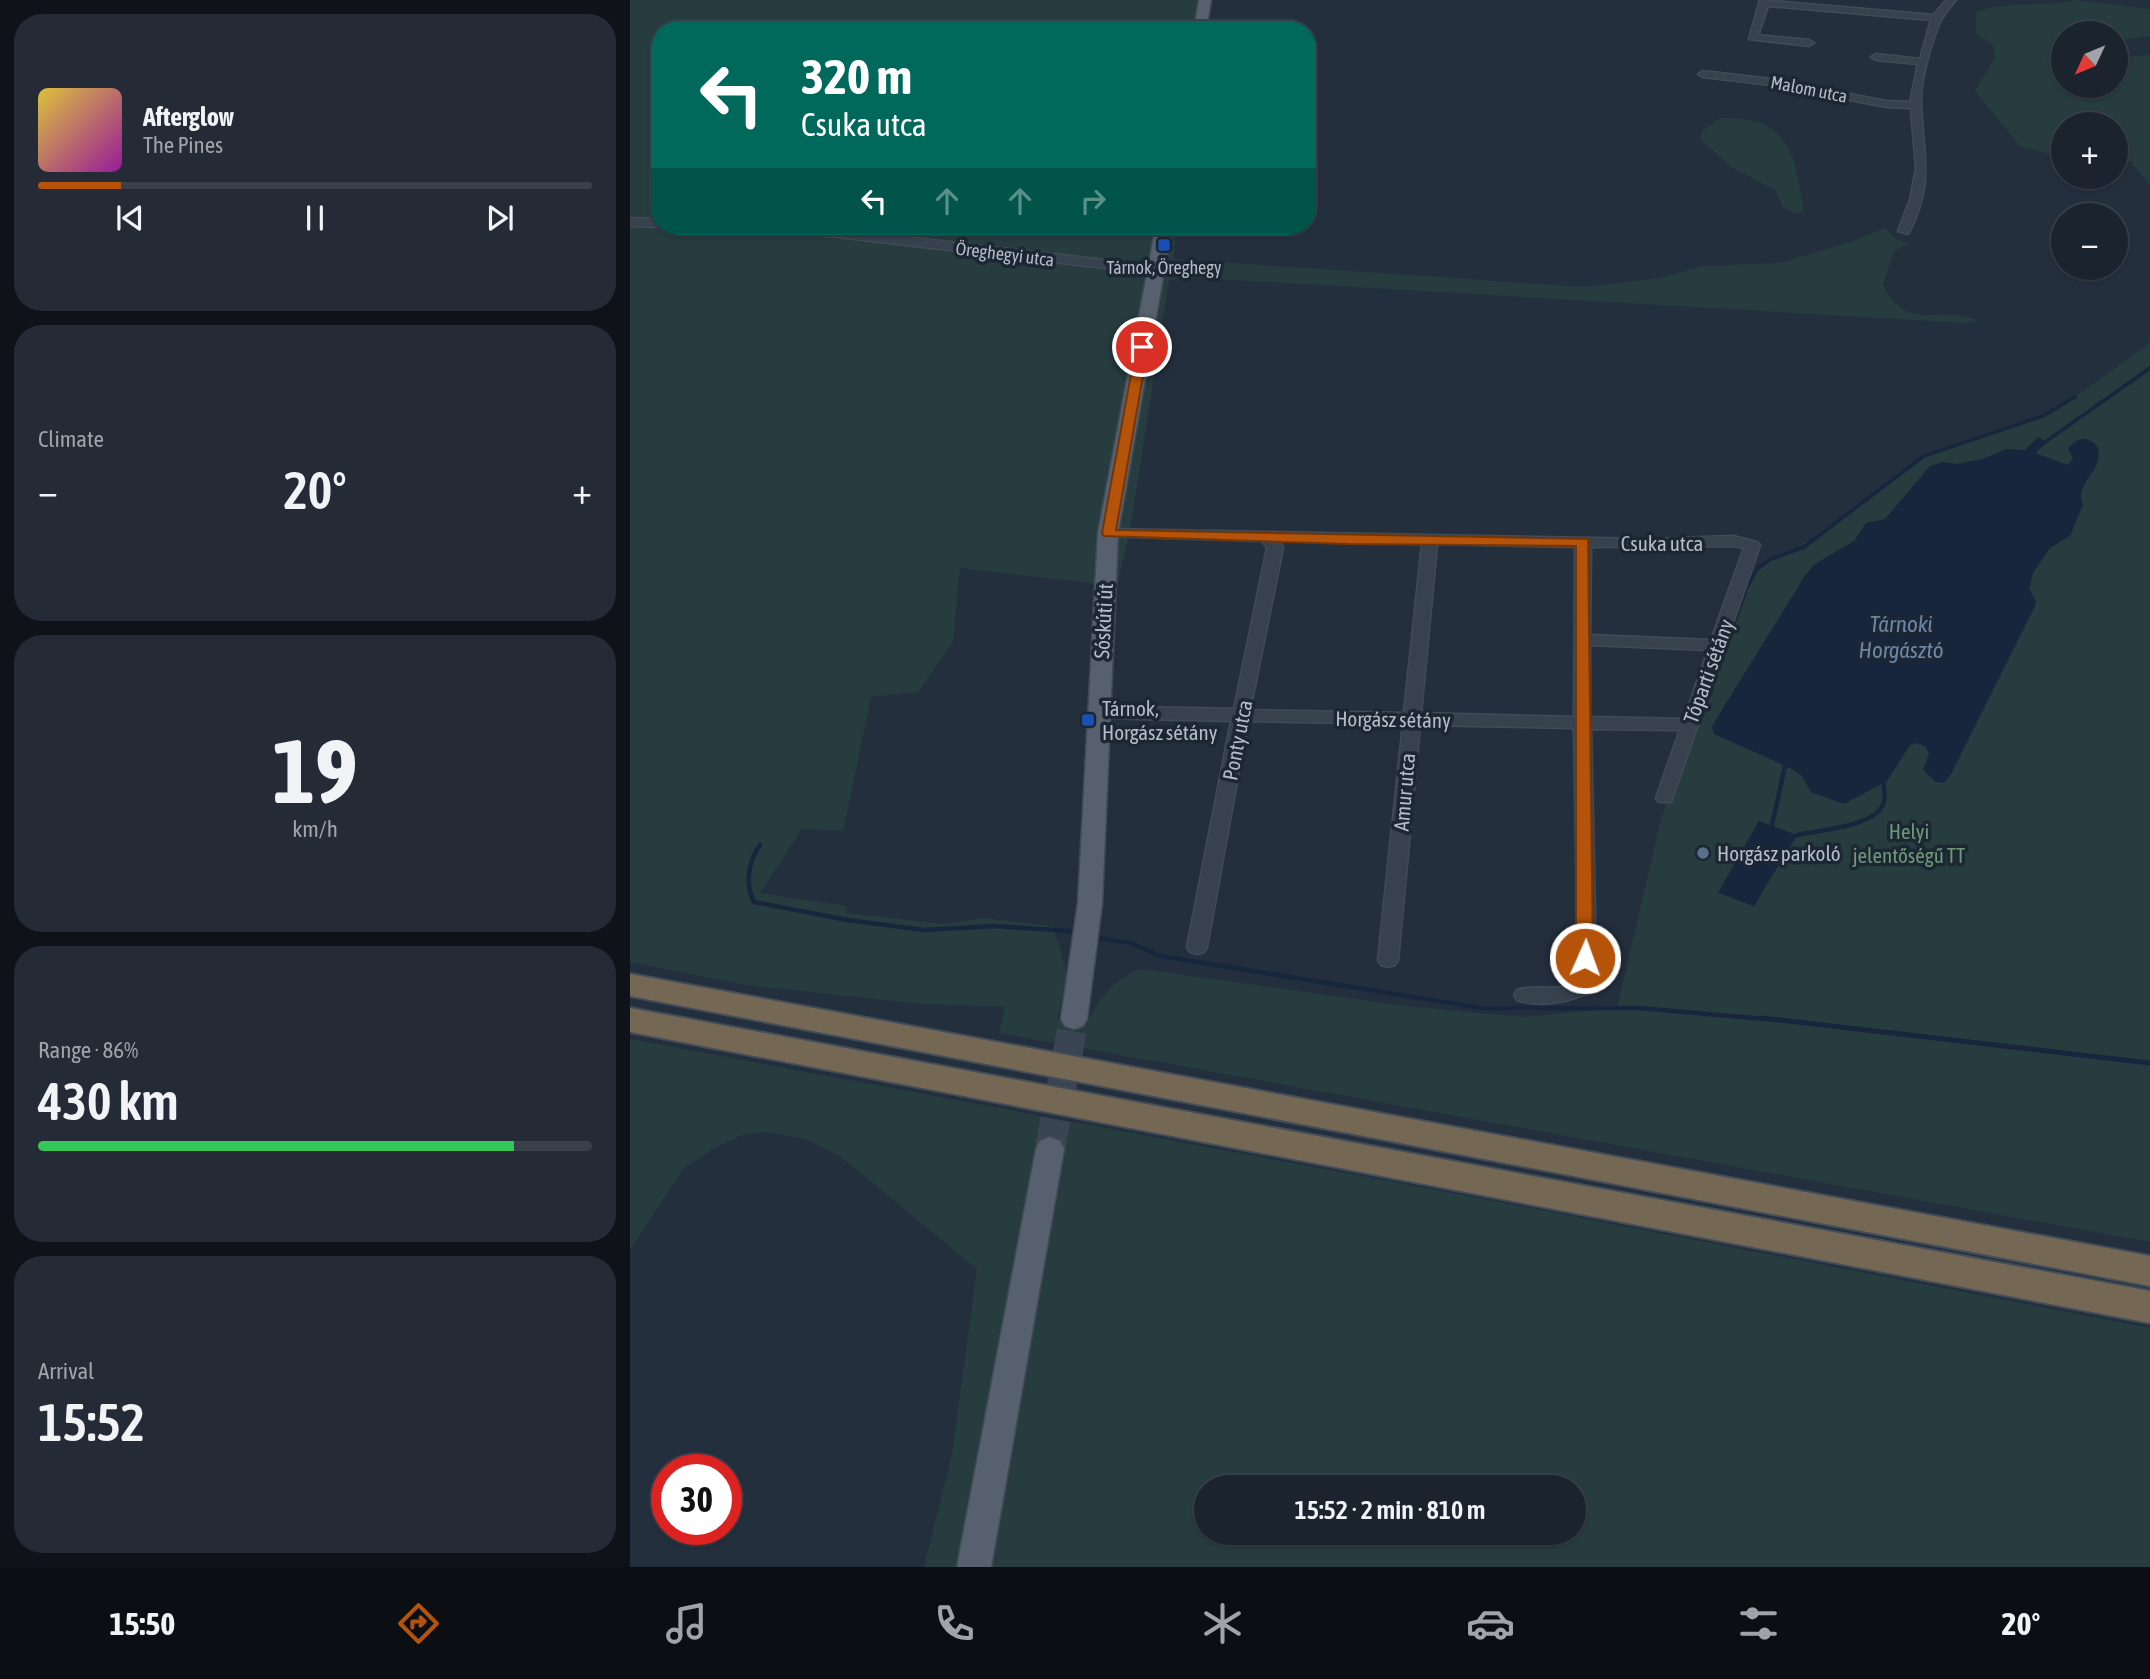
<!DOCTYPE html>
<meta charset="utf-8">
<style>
body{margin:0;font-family:"Asap Condensed",sans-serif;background:#242b36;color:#f1f3f6;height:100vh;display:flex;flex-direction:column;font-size:26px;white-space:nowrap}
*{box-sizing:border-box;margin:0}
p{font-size:23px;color:#a0a4aa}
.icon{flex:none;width:38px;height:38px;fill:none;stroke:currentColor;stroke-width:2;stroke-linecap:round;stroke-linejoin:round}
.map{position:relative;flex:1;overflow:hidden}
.panel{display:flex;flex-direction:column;gap:14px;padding:14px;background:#0f1319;width:630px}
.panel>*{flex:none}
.hud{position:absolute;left:21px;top:21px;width:665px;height:214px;border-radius:28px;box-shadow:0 2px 5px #0004,0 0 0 2px #39404a;background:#00695c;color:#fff;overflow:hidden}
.needle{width:46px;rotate:226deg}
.buttons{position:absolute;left:1421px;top:21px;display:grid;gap:14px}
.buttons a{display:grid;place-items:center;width:77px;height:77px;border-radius:50%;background:#1b232e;box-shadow:0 2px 5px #0004,0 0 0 2px #39404a;font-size:35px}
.speed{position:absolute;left:21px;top:1454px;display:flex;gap:14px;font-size:35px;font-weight:700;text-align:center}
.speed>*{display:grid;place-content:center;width:91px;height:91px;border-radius:50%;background:#1b232e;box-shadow:0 2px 5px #0004,0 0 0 2px #39404a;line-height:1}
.speed .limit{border:10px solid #d22;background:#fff;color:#111}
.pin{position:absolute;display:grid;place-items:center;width:60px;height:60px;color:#fff;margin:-30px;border:4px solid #fff;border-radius:50%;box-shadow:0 2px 7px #0007}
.me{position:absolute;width:77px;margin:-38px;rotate:2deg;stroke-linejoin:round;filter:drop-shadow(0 0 5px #0008)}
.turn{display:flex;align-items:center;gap:24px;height:147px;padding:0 35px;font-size:32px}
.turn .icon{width:91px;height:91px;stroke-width:2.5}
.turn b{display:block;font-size:49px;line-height:60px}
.lanes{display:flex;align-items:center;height:66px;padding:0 35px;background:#0003;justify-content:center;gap:35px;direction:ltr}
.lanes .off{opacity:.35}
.big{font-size:52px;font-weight:600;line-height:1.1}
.panel .card{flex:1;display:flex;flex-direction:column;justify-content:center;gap:10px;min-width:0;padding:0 24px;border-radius:28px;background:#242b36}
.panel .dial{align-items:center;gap:0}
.dial b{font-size:91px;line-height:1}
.song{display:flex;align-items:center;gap:21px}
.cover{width:84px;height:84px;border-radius:10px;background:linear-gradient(135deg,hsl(50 70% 55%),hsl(300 70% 35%))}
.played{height:7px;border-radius:4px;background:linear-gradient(90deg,#b45309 15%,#39404a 15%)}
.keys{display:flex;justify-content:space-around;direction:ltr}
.heat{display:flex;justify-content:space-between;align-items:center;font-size:38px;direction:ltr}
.charge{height:10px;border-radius:5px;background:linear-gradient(90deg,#34c759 86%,#39404a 0)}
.trip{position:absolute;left:564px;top:1475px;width:392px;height:70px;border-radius:35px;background:#1b232e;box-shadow:0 2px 5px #0004,0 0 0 2px #39404a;font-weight:600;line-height:70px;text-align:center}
.menu{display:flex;height:112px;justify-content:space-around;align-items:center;background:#0b0e12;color:#a0a4aa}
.menu .icon{width:49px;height:49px}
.menu .current{color:#b45309}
.menu b{font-size:32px;color:#f1f3f6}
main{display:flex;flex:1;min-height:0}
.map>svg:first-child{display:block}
</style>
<main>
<section class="panel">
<div class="card">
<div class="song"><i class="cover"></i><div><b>Afterglow</b><p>The Pines</p></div></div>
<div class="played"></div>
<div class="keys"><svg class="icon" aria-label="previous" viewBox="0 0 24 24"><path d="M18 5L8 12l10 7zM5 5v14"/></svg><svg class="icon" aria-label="pause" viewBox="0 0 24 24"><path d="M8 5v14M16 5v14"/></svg><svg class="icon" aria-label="next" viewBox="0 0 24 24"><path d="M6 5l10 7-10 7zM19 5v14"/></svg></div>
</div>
<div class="card"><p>Climate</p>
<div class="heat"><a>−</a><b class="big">20°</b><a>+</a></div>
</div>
<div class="card dial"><b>19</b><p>km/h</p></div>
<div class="card"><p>Range · 86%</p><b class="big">430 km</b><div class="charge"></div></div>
<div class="card"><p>Arrival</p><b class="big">15:52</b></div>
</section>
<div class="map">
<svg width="1520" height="1567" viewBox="0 0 1520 1567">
<rect width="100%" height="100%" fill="#242f3e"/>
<g fill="#263c3f" fill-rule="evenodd">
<path d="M0,0h578l-5,30h-543v196h517l-4,33 410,28 78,-9 41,-12 78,-3 70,-21 35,-14 12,12 13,3 -16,8 -11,34c25,50 56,18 95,36l-12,2 -782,-46 -15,4 -39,250 -13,55 -157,-18 -7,74 -35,50 -47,5 -28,134 -41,-2 -42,64 87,13 -1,7 98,11 40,-6 69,8 15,51 -11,42 28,6c18,-29 23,-42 55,-56l273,38 111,10 93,-9 44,-189 87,-236 9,-14 12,-9 35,-13 120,-91 119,-40 32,-19 75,-54v899l-1151,-209 6,-26 -83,-3 -176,-19 -116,-23z"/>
<path d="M1445,0l75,9v27l-34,5v-8h-53v53h53v-28l34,-3v130l-20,-24 -14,2v-39h-53v34l-43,-12 -45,-55 20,-34 -2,-12 -17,-12v-21c32,-12 66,-4 99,-12z"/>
<path d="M1090,118c71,-2 74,36 84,94l-7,2 -14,-7 -8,-17 -44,-23 -31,-28 3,-9z"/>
<path d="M0,1039l807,151 713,138v239h-1226l28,-113 25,-185 -136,-112 -38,-19 -39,-6 -22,3 -29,14 -30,20 -53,81zM576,1488h367v45h-367z"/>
</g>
<g fill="#17263c">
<path d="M1408,437l10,5 -13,11 33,12 5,-7 -5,-9c10,-12 15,-13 28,-5 13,24 -24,39 -13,61l-13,31 -20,12 -17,25 -4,16 7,12 -1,5 -84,168 -7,9 -8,-1 -13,-12 6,-16 -3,-7 -9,-4 -7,2 -23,36 -43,23 -33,-12 -10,-17 -11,-7 -76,-34 -2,-8 94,-152 9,-10 39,-23 12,-18 19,-4 45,-53 13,-4 14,2 25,-5 25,-10 18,1z"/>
<path d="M1129,821l38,14 -43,71 -36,-13z"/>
</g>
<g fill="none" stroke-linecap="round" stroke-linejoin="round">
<g stroke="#17263c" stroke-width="3.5">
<path d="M1418,440l102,-72"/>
<path d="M1114,593l13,-24 12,-9 35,-13 120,-91 119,-40 32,-19"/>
</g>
<g stroke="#17263c" stroke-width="4.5">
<path d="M1096,644l19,-52"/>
<path d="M1142,825l13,-59"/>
<path d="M1167,835c22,-5 80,-8 87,-33 2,-8 -1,-16 0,-23"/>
<path d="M130,845c-12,16 -15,40 -6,57l93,18 77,10 70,-4 77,5"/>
<path d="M468,938l33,5 29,13 321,52h157l139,12"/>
</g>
<path stroke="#17263c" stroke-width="5" d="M1132,1018l388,45"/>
<path stroke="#3a4453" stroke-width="30" stroke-dasharray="30 15" stroke-linecap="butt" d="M420,1149l24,-130"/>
<g stroke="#414a57" stroke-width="3">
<g id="minor">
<path d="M1130,0l174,15 12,-15h10c-6,7 -12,14 -16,22 -8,18 -20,60 -19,79 1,53 15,81 -13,133l-10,-3 12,-31 6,-31 -5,-61 -25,-1 -115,-22 -68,-8 -5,-3 5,-3 68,8 115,22 24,1 8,-38 -42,-4 -5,-3 5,-3 44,5 11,-39 -163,-14 -10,29 51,5 5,3 -5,3 -60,-7z"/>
<path d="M0,218l30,1v7h3l-3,1 -30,-1z"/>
<path d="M94,226l104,2 328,38 6,4 -6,4 -328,-38 -98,-6z"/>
<path d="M478,529l540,10 85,-3 24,6 3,3 -89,257h-12l-3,-4 24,-68 -89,-1 4,184 -1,68 -5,12c-23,9 -47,15 -72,7l-3,-5 3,-5c19,-7 41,4 57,-9l3,-68 -3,-185 -154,-3 -22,235 -3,5 -7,2 -7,-2 -3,-5 25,-236 -155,-3 -41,226 -3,5 -7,2 -7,-2 -3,-5 44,-226 -133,-3 -8,-6 8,-6 136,3 33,-161 -5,-7 -159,-5 -2,-3zM650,541l142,3 -18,169 -154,-3 33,-162zM807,544l138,3 -1,170 -153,-4zM1103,546l11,2 -33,92 -121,-5 1,-88zM960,645l118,5 -24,69 -94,-2z"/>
</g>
</g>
<g stroke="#414a57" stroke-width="3">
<g id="major">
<path d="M569,0h12l-5,30h-12z"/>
<path d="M526,226h16l-54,307 -16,370 -15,116 -4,7 -9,3 -9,-3 -4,-7 17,-116 20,-370z"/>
<path d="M420,1137l10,4 4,8 -73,418h-34l79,-418 4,-8z"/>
</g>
</g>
<g stroke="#434c59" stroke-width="4">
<g id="highway">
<path d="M0,974l1520,282v30l-1520,-290z"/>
<path d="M0,1008l1520,283v32l-1520,-291z"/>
</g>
</g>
<use href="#minor" fill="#38414e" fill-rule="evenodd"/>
<use href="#major" fill="#56606e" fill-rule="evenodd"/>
<use href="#highway" fill="#746855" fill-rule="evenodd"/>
</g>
<path fill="#b45309" stroke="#753606" stroke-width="2" d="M512,343l6,4 -32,183 472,9 5,419 -2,5h-13l-2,-5v-412l-228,-2 -244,-8 -2,-3 34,-186z"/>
<g fill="#1a4fb4" stroke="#1d2633" stroke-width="2.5">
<rect x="527" y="238" width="14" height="14" rx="3.5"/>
<rect x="451" y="713" width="14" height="14" rx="3.5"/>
</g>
<circle fill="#5c6f8a" stroke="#1d2633" stroke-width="2.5" cx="1073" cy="853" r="7"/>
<g text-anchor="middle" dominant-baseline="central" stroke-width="7" stroke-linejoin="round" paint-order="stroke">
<g font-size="18" fill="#b4bcc9" stroke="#1d2633">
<text transform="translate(1179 89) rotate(11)">Malom utca</text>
<text transform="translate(375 254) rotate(7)">Öreghegyi utca</text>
</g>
<g font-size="18" fill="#b4bcc9" stroke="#1d2633">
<text x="534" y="267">Tárnok, Öreghegy</text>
</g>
<g font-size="21" fill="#b4bcc9" stroke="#1d2633">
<text x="1032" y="543">Csuka utca</text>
<text transform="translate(473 621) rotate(-87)">Sóskúti út</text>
<text transform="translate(1078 671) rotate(-70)">Tóparti sétány</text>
<text transform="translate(763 719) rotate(1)">Horgász sétány</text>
<text transform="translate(607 740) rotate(-79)">Ponty utca</text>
<text transform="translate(774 792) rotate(-85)">Amur utca</text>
</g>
<g font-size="21" fill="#b4bcc9" stroke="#1d2633" text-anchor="start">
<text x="472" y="708">Tárnok,<tspan x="472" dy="24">Horgász sétány</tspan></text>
<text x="1087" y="853">Horgász parkoló</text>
</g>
<g font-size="21" fill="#6b9a76" stroke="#1d2633">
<text x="1279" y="831">Helyi<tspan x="1279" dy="24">jelentőségű TT</tspan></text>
</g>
<g font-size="23" font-style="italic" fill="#6d86a8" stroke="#1d2633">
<text x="1271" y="624">Tárnoki<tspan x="1271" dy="26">Horgásztó</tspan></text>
</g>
</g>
</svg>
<div class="buttons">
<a><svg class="needle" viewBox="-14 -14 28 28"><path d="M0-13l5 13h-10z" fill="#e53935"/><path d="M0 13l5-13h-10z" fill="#a0a4aa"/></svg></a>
<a>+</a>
<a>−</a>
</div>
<div class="speed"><div class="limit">30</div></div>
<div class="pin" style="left:512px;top:347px;background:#d93025"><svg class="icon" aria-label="arrive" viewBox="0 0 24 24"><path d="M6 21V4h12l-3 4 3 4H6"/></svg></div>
<svg class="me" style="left:955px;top:958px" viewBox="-20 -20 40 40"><circle r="17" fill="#b45309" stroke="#fff" stroke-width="3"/><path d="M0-11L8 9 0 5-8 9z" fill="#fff"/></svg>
<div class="trip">15:52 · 2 min · 810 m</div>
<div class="hud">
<div class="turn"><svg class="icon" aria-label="left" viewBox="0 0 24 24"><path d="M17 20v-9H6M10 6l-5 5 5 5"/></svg><div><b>320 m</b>Csuka utca</div></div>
<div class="lanes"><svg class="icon" aria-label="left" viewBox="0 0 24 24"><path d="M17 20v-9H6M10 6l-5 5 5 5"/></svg><svg class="icon off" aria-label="ahead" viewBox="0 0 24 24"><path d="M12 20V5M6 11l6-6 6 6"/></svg><svg class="icon off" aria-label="ahead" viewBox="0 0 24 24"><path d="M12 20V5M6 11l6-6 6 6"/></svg><svg class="icon off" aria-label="right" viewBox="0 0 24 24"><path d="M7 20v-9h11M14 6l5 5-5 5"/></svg></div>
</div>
</div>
</main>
<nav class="menu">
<b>15:50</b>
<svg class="icon current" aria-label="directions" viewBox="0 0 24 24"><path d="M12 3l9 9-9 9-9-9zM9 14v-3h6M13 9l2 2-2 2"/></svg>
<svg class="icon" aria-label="music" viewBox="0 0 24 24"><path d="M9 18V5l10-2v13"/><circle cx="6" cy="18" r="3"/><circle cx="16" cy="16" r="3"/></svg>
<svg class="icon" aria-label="phone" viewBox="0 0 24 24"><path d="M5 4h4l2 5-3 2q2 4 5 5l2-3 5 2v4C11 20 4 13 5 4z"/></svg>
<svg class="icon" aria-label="climate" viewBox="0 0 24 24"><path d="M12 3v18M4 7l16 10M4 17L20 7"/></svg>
<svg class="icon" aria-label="car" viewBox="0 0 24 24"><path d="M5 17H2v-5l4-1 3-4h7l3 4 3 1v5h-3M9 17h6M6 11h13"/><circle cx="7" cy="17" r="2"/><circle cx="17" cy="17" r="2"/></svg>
<svg class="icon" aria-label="filters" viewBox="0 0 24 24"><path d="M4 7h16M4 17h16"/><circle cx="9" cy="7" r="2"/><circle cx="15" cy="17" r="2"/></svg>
<b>20°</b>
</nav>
